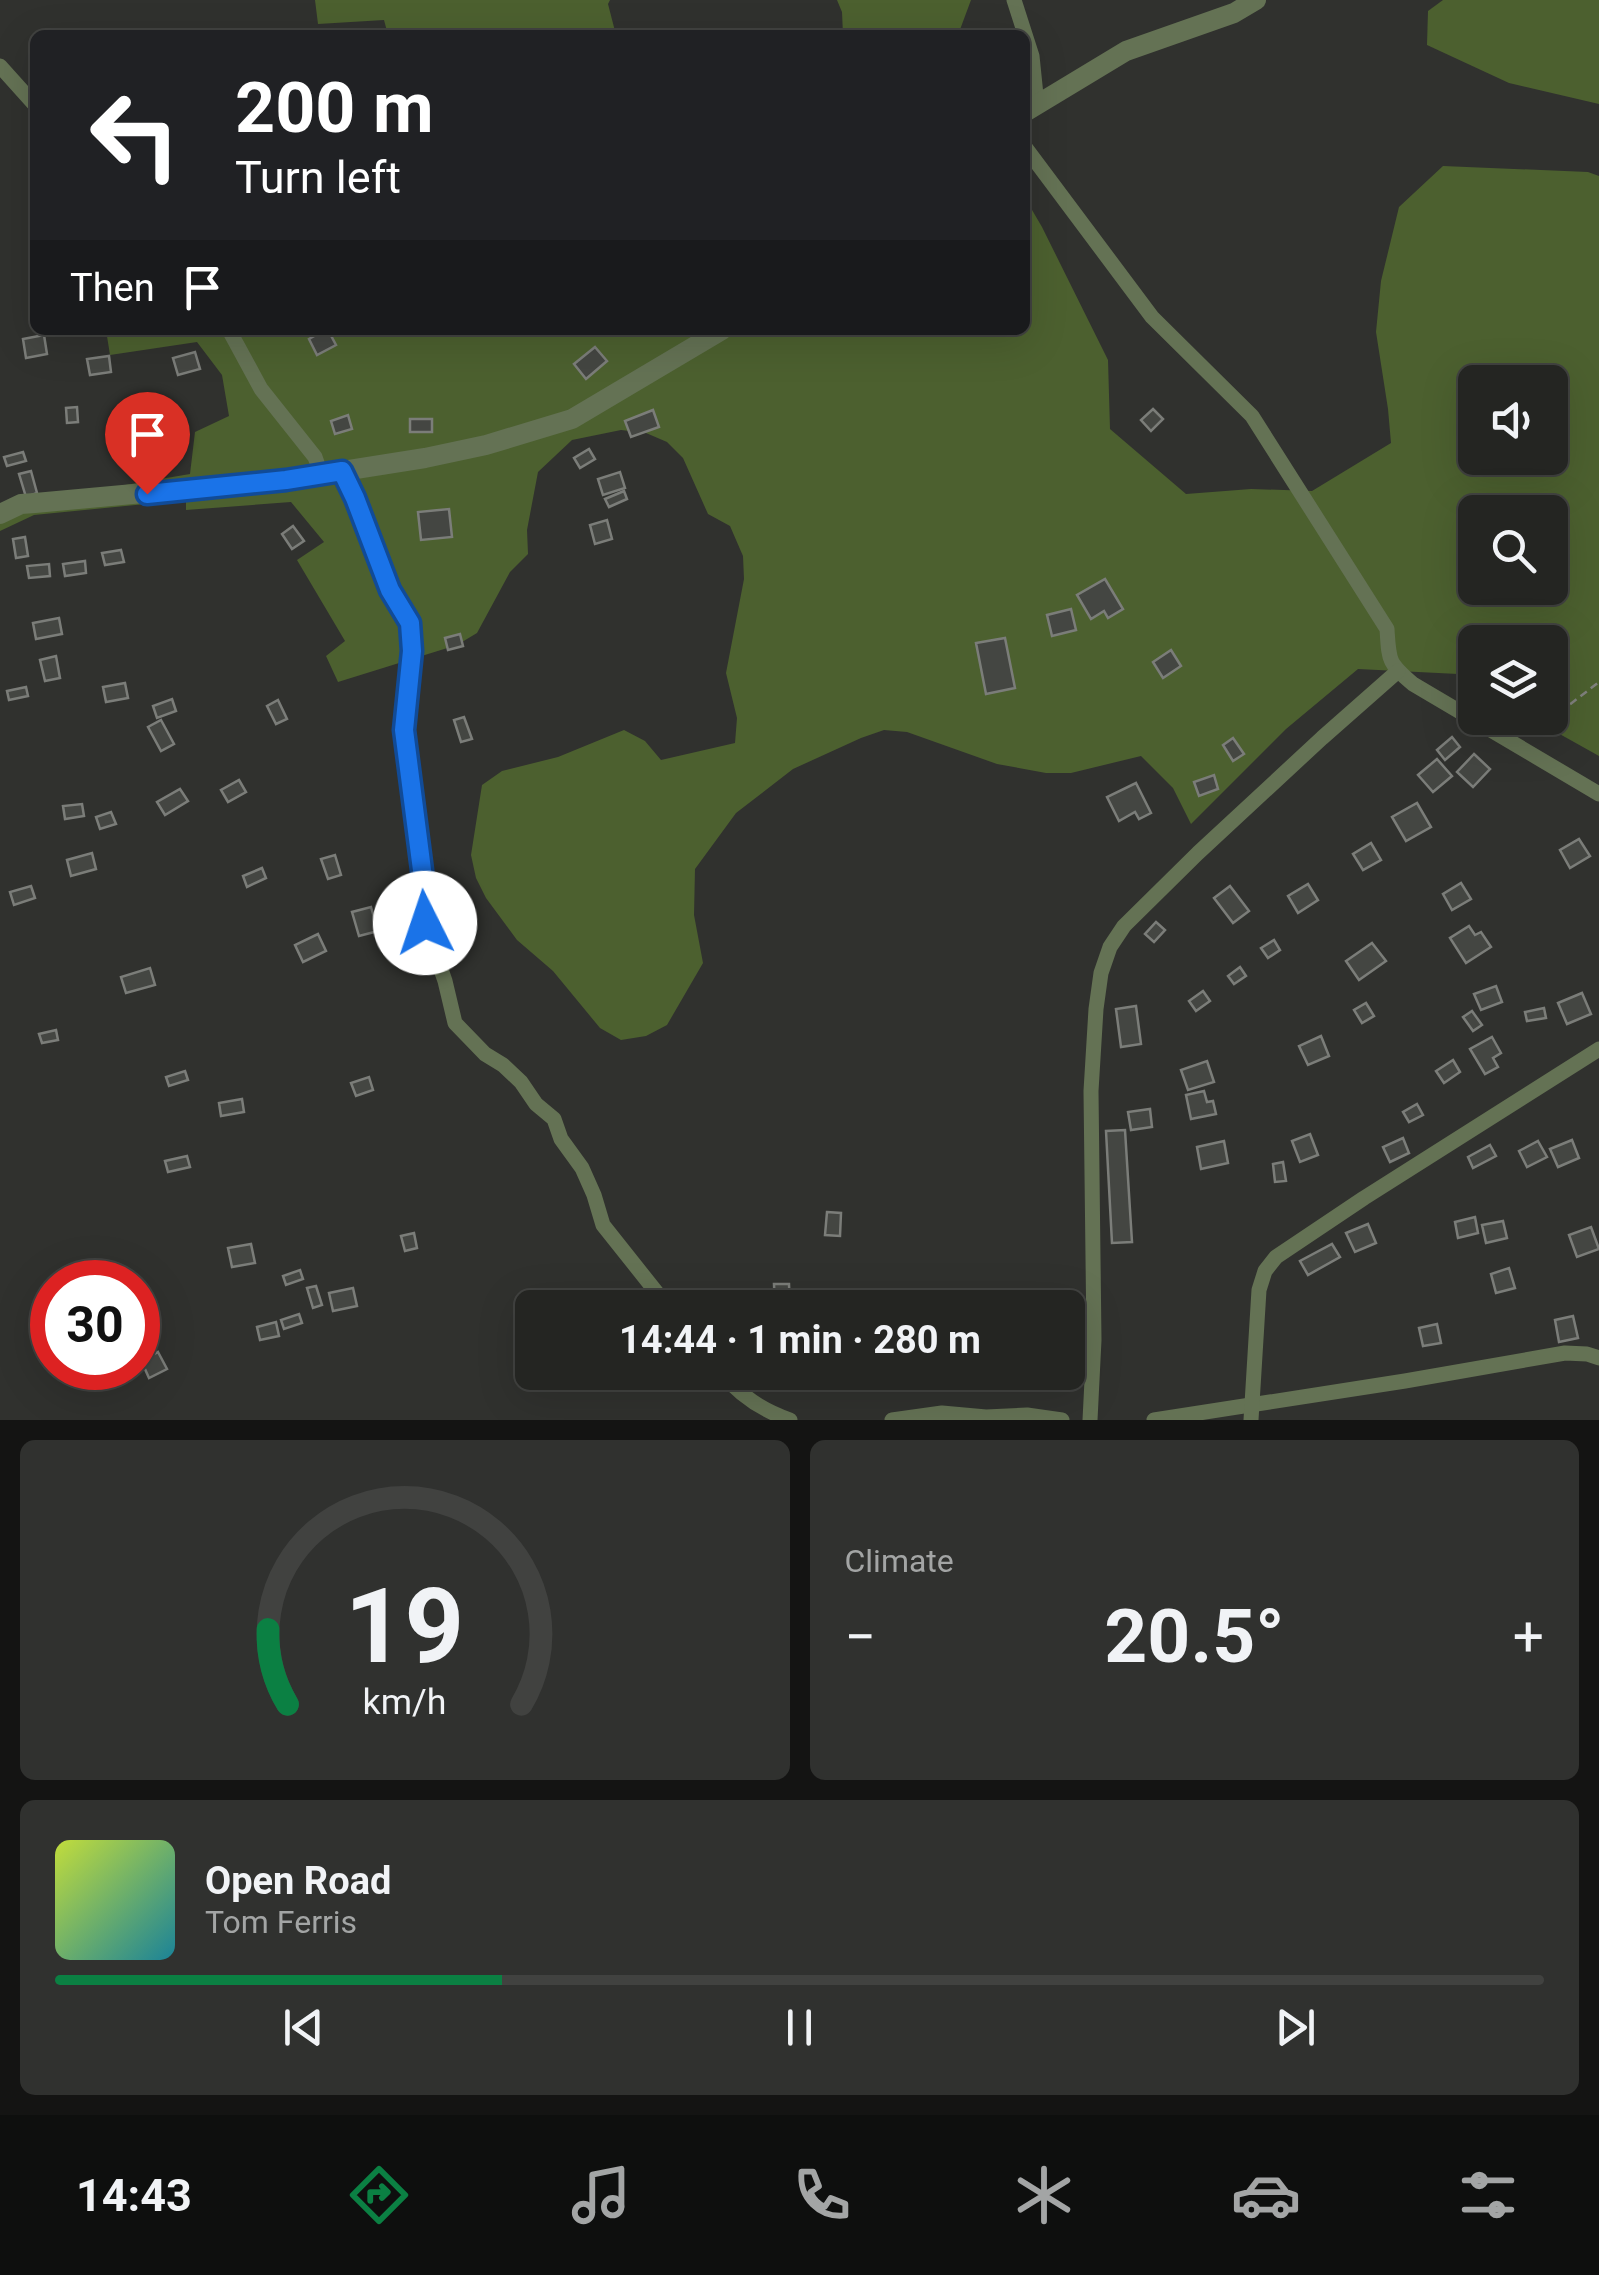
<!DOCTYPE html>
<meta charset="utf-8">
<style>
body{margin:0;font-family:Roboto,sans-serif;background:#30312f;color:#f1f3f6;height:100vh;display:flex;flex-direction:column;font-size:38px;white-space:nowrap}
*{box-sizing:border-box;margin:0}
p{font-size:32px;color:#a3a5a5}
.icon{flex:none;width:55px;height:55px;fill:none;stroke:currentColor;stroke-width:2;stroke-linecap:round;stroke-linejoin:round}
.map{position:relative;height:1420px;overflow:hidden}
.panel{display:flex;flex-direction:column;gap:20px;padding:20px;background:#141413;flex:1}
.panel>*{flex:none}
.top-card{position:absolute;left:30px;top:30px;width:1000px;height:305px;border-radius:15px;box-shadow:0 10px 40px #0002,0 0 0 2px #414240;background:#202124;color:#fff;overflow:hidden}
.tools{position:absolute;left:1458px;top:365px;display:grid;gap:20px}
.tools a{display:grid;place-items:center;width:110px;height:110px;border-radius:15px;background:#242522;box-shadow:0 10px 40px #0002,0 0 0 2px #414240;font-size:50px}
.speed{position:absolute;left:30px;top:1260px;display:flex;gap:20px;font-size:50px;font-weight:700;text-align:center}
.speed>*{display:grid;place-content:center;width:130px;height:130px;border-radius:50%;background:#242522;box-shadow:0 10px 40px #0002,0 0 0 2px #414240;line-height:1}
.speed .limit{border:15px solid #d22;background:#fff;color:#111}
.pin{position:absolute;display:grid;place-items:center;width:85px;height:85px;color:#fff;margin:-102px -42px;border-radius:50% 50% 50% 0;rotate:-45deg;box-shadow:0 0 10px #0007}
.pin .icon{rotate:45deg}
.me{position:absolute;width:110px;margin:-55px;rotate:356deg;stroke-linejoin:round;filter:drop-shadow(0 0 8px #0008)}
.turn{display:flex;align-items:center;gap:35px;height:210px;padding:0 40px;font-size:45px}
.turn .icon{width:130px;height:130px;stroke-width:2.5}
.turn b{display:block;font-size:70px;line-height:85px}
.then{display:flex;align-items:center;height:95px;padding:0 40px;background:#0003;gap:20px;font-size:38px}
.big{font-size:75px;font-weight:700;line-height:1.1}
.panel .card{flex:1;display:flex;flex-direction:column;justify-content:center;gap:15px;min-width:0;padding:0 35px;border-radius:15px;background:#30312f}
.panel .dial{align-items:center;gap:0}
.dial svg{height:260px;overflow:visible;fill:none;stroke:#414240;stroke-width:7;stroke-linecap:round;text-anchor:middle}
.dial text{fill:#f1f3f6;stroke:none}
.song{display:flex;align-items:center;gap:30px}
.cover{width:120px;height:120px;border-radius:15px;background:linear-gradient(135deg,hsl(70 70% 55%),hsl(190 70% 35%))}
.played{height:10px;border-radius:5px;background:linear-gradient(90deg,#0b8043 30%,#414240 30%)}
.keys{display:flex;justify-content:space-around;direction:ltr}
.heat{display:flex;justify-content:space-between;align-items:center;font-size:55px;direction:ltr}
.panel .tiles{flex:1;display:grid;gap:20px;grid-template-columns:1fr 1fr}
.card:last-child{grid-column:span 2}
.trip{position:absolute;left:515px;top:1290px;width:570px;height:100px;border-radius:15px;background:#242522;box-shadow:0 10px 40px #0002,0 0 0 2px #414240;font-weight:700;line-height:100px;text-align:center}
.tab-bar{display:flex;height:160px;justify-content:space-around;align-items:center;background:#0e0f0e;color:#a3a5a5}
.tab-bar .icon{width:70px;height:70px}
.tab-bar .on{color:#0b8043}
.tab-bar b{font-size:45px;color:#f1f3f6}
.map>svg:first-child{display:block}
</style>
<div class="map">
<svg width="1599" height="1420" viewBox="0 0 1599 1420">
<rect width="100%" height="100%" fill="#30312e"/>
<g fill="#4c602f" fill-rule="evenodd">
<path d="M315,0h295l-2,4 8,31h-228l-4,-15 -66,4z"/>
<path d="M837,0h134l-13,35h-115l-1,-23z"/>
<path d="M1443,0h156v104l-90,-21 -82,-38 1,-34z"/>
<path d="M1443,166l145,6 11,4v580l-68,-38h19v-76h-75v43l-17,-11 -100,-5 -72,60 -95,95 -18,-36 -32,-32 -70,17h-25l-49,-9 -90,-32 -23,-2 -23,8 -68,31 -57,44 -41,56 -1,46 9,48 -36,62 -21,11 -25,4 -21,-12 -47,-57 -36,-31 -31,-42 -10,-20 -5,-23 11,-70 20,-14 56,-14 66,-27 21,11 16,19 74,-17 2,-25 -11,-45 18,-94 -1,-23 -13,-30 -22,-12 -25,-56 -16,-16 -21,-9 -25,-3 -49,10 -34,32 -11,58 1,24 -18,18 -33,61 -20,12 -119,37 -12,-26 19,-15 -48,-81 27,-18 -33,-40 -105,8v-10l-152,15 -34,16v-17l19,-11 171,-29 5,-42 34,-16 -7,-41 -25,-33 -87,13 -4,-25h919v-132l17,29 66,133 2,69 76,65 65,-5 61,2 79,-48 -3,-34 -12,-77 5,-51 18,-74zM1475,382h75v76h-75zM1475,512h75v76h-75z"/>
</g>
<g fill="#444642" stroke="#7b7d79" stroke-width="2.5">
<path d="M325,330h3l8,15 -19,10 -8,-16z"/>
<path d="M44,335l3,19 -21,4 -3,-19z"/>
<path d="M595,347l12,14 -21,18 -12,-15z"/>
<path d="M195,352l5,17 -22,6 -5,-17z"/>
<path d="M109,356l2,16 -21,3 -3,-16z"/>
<path d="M77,407l1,15 -11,1 -1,-15z"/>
<path d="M1153,409l10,10 -12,12 -10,-11z"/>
<path d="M653,410l6,17 -28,10 -6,-16z"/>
<path d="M348,415l4,14 -17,5 -4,-13z"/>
<rect x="410" y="419" width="22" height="13"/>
<path d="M154,443l3,16 -21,3 -2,-16z"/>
<path d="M589,449l6,10 -15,9 -6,-10z"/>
<path d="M23,452l3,9 -19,5 -3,-9z"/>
<path d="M31,471l6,22 -11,4 -7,-23z"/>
<path d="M620,472l5,16 -22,7 -5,-16z"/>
<path d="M624,491l3,8 -18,8 -4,-8z"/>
<path d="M449,509l3,28 -31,3 -3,-28z"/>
<path d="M607,520l5,19 -17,5 -5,-19z"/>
<path d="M293,526l11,15 -12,8 -10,-15z"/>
<path d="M25,537l3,19 -12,2 -3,-19z"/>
<path d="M121,550l3,12 -19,3 -3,-12z"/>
<path d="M85,561l1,12 -21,3 -2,-12z"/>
<path d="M49,564l1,12 -21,2 -2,-12z"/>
<path d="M1105,579l18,30 -15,9 -4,-7 -13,8 -14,-24z"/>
<path d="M1071,609l5,21 -24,6 -5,-21z"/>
<path d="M59,618l3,16 -26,5 -3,-16z"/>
<path d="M460,634l3,12 -15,4 -3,-12z"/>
<path d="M1005,638l10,50 -29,6 -10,-51z"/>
<path d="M1171,650l10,16 -18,12 -10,-16z"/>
<path d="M56,656l4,22 -15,3 -5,-21z"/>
<path d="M125,683l3,15 -22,4 -3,-15z"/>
<path d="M26,687l2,9 -19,4 -2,-9z"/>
<path d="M172,699l4,12 -19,7 -4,-12z"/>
<path d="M278,700l9,19 -11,5 -9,-18z"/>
<path d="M464,717l8,22 -11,3 -7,-22z"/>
<path d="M161,720l13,24 -13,7 -13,-24z"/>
<path d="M1452,737l8,10 -15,13 -8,-10z"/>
<path d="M1233,738l11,16 -11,7 -10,-16z"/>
<path d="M1474,754l16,15 -17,18 -16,-15z"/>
<path d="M1437,759l15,17 -19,16 -15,-17z"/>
<path d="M1214,775l4,14 -19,7 -5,-14z"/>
<path d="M239,780l7,12 -18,10 -7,-12z"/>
<path d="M1136,783l15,30 -12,6 -4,-7 -16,9 -12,-24z"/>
<path d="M180,789l8,12 -23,14 -8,-13z"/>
<path d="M1417,803l14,24 -25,14 -14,-24z"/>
<path d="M82,804l2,12 -19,3 -2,-13z"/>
<path d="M111,812l5,12 -16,5 -4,-12z"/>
<path d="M1579,839l11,17 -20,12 -10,-18z"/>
<path d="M1371,843l10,17 -18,10 -10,-16z"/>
<path d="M92,853l4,16 -25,7 -4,-16z"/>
<path d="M335,855l6,20 -13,4 -7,-20z"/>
<path d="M262,868l4,10 -19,9 -4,-11z"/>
<path d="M1461,883l10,16 -19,11 -9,-16z"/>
<path d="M1308,884l10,16 -20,13 -10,-17z"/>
<path d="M31,886l4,12 -21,7 -4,-13z"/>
<path d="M1230,886l19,25 -16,12 -19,-25z"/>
<path d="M371,907l7,24 -19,5 -7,-24z"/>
<path d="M1156,922l9,8 -11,12 -9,-8z"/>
<path d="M1469,926l6,9 6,-3 10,15 -25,16 -16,-25z"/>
<path d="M318,934l8,17 -23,11 -8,-17z"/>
<path d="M1274,940l6,10 -12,8 -7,-10z"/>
<path d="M1372,943l14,18 -27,19 -13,-19z"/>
<path d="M1240,967l6,9 -12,8 -6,-8z"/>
<path d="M150,968l5,17 -29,8 -5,-16z"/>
<path d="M1496,986l6,16 -21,8 -7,-16z"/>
<path d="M1203,991l7,10 -14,10 -7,-10z"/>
<path d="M1582,993l9,21 -24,10 -9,-21z"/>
<path d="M1366,1003l8,13 -12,7 -8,-13z"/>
<path d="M1136,1006l5,38 -20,3 -5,-38z"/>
<path d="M1544,1008l2,10 -19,3 -2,-9z"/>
<path d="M1472,1011l10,14 -9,6 -10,-14z"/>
<path d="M56,1030l2,10 -16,3 -3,-9z"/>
<path d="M1321,1036l8,20 -21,9 -9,-19z"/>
<path d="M1492,1037l9,16 -8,5 5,9 -13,7 -15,-25z"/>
<path d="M1453,1060l7,12 -16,11 -8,-12z"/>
<path d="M1207,1061l7,21 -26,8 -7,-20z"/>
<path d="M185,1071l3,9 -19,6 -3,-9z"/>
<path d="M369,1077l4,13 -17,6 -5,-13z"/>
<path d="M1204,1091l3,11 6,-1 3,13 -25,5 -5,-24z"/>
<path d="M242,1099l2,13 -23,4 -2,-13z"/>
<path d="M1417,1104l6,11 -14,7 -6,-10z"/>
<path d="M1150,1109l2,18 -21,3 -3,-18z"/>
<path d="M1125,1130l7,112 -20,1 -6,-112z"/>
<path d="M1310,1134l8,21 -18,7 -8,-21z"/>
<path d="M1403,1138l6,15 -19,9 -7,-15z"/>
<path d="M1572,1140l7,18 -21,9 -8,-18z"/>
<path d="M1224,1141l4,22 -27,6 -4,-22z"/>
<path d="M1538,1141l9,16 -20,10 -8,-16z"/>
<path d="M1490,1145l6,11 -23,12 -5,-11z"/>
<path d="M187,1156l3,11 -22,5 -3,-11z"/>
<path d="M1283,1162l3,19 -11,1 -2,-18z"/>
<path d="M827,1212l14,1 -1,23 -15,-1z"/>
<path d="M1475,1217l3,16 -20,5 -3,-16z"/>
<path d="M1503,1221l4,17 -21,5 -4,-18z"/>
<path d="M1368,1224l8,19 -21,9 -9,-19z"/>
<path d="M1591,1227l8,22 -22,8 -8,-22z"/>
<path d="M414,1233l3,15 -12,3 -4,-15z"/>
<path d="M251,1244l4,19 -23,4 -4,-19z"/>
<path d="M1332,1244l8,13 -32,18 -8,-14z"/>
<path d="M1509,1268l6,20 -19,5 -5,-19z"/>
<path d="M300,1270l3,9 -17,6 -3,-9z"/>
<path d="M774,1284h15l1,24h-15z"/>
<path d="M316,1286l6,19 -9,3 -6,-20z"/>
<path d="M353,1288l4,18 -24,5 -4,-18z"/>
<path d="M299,1314l3,9 -18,6 -3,-9z"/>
<path d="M1573,1316l5,22 -19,4 -4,-22z"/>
<path d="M276,1322l3,14 -19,4 -3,-13z"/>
<path d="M1437,1324l4,19 -18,3 -4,-18z"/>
<path d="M158,1352l9,17 -18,9 -8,-18z"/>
</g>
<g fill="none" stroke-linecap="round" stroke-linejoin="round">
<path stroke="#80817e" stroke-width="2.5" stroke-dasharray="8 5" stroke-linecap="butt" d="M1529,736l70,-54"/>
<g stroke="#647254" stroke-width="15">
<path d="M1014,0l18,56 5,49"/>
<path d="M0,66l35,39"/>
<path d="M1025,147l127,170 100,99 135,213c2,32 1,34 26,55l186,110"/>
<path d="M229,330l32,59 54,68 6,17"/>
<path d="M342,471l13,27 35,92 20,33 3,28 -9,79 17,140 4,53 20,58 10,42 30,31 18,11 18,17 15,22 18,15 7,20 21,29 12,27 9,30 66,83"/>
<path d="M721,1372c19,24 41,38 69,48"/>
<path d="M892,1420l50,-7 44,4 41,-2 35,5"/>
<path d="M1090,1420l4,-80 -3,-249 5,-82 5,-36 9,-26 14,-21 74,-73 124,-115 76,-67"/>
<path d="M1154,1420l251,-39 160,-28 22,1 12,4"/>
<path d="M1251,1420l8,-130 6,-19 11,-14 88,-59 235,-149"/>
</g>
<g stroke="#647254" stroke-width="20">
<path d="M1025,112l101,-61 108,-38 22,-13"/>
<path d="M0,514l21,-10 14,-1 251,-23 139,-22 61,-13 86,-26 150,-89"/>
</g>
</g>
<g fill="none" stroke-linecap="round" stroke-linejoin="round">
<g stroke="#114b97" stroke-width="25">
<path id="route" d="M147,494l139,-14 56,-9 13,27 35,92 20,33 2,28 -8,79 18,140 3,53"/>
</g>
<use href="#route" stroke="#1a73e8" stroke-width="18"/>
</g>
</svg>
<div class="tools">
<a><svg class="icon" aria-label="sound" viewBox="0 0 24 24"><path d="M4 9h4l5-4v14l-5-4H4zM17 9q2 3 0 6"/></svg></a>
<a><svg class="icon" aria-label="search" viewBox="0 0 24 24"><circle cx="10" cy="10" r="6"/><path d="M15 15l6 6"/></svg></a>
<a><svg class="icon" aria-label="layers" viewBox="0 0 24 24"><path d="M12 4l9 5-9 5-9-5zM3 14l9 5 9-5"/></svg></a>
</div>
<div class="speed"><div class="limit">30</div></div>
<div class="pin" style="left:147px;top:494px;background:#d93025"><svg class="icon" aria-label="arrive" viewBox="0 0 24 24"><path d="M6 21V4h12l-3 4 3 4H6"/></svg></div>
<svg class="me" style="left:425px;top:923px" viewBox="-20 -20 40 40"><circle r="19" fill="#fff"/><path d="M0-13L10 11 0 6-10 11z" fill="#1a73e8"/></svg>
<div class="trip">14:44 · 1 min · 280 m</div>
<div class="top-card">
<div class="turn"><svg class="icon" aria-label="left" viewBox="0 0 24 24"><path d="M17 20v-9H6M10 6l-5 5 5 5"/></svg><div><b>200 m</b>Turn left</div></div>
<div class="then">Then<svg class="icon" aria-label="arrive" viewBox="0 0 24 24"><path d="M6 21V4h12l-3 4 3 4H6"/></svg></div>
</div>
</div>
<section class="panel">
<div class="tiles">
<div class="card dial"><svg viewBox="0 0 100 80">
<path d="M14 69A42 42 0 1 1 86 69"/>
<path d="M14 69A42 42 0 0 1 8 46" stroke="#0b8043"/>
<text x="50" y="56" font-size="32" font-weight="700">19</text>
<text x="50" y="72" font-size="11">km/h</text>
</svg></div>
<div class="card"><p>Climate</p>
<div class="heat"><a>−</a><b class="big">20.5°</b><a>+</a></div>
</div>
<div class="card">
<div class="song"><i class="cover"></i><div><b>Open Road</b><p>Tom Ferris</p></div></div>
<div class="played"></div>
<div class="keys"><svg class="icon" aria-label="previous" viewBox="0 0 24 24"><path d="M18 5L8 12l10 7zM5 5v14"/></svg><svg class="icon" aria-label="pause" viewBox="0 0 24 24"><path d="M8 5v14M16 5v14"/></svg><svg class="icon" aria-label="next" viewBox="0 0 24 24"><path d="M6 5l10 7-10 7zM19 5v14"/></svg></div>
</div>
</div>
</section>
<nav class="tab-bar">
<b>14:43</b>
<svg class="icon on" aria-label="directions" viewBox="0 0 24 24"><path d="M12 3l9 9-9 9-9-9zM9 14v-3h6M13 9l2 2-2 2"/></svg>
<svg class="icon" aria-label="music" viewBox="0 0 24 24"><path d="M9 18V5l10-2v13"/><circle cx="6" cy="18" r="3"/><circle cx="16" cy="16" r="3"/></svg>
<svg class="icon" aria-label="phone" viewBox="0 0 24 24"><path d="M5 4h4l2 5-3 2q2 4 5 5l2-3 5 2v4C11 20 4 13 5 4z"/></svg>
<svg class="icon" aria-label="climate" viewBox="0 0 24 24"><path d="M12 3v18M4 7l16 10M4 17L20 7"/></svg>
<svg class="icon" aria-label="car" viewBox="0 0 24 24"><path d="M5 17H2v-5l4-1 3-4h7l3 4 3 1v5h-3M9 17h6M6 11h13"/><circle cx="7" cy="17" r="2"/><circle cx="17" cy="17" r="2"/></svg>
<svg class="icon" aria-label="filters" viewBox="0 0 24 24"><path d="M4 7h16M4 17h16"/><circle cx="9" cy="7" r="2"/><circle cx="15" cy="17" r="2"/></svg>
</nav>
